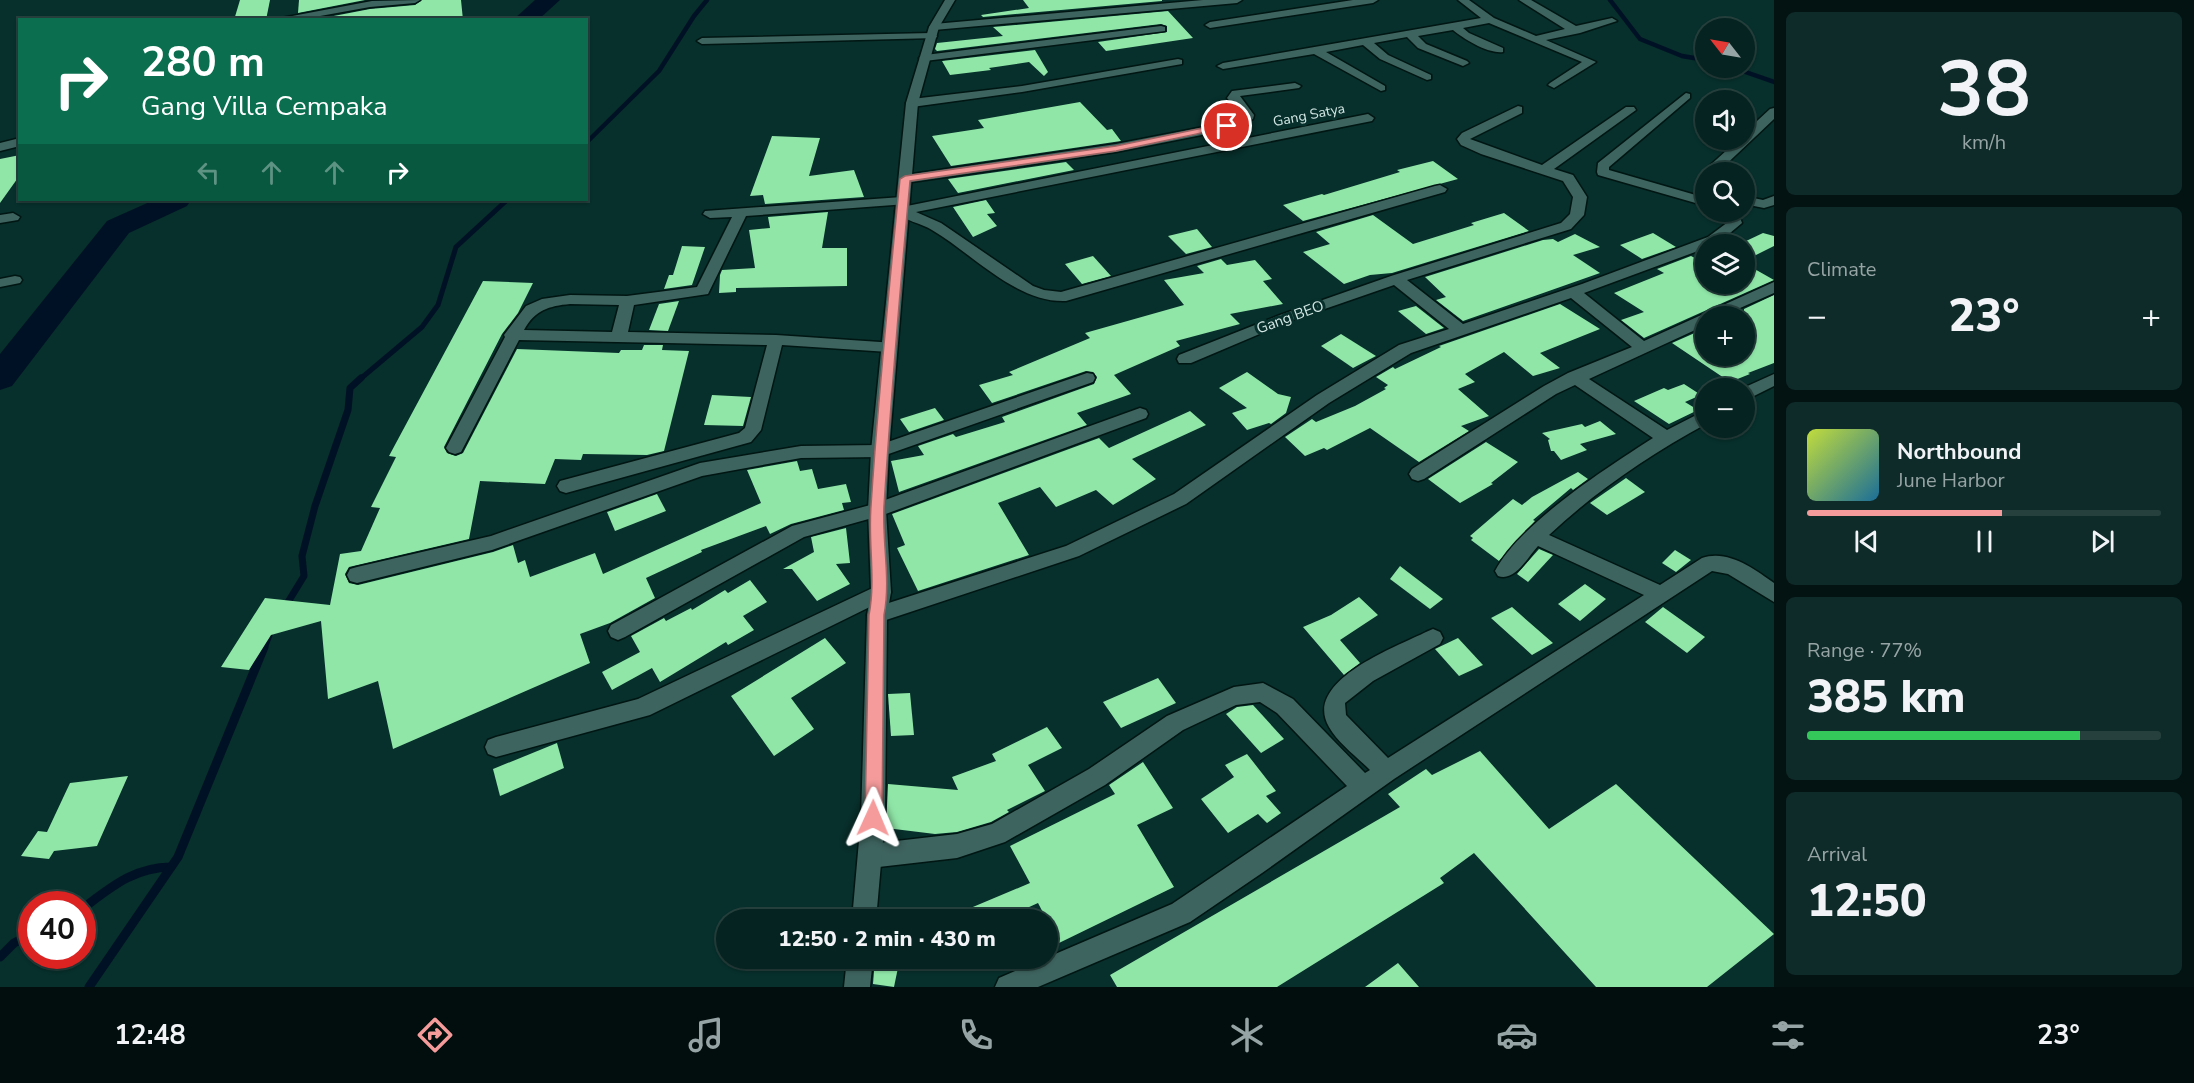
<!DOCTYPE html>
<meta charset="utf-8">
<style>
body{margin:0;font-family:"Nunito Sans",sans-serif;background:#0e2b29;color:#f1f3f6;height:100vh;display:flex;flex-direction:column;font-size:22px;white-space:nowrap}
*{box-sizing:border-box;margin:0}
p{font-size:20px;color:#97a4a5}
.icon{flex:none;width:33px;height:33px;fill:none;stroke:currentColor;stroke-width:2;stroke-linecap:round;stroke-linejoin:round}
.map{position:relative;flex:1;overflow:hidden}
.sheet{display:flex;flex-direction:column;gap:12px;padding:12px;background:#031312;width:420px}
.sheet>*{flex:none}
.hud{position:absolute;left:18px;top:18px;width:570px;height:183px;border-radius:0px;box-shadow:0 2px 4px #0004,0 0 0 2px #26403e;background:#0b6e4f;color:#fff;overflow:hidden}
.needle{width:39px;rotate:301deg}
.buttons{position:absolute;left:1695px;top:18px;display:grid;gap:12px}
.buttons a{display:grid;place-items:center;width:60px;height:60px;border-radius:50%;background:#052320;box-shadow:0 2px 4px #0004,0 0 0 2px #26403e;font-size:30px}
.speed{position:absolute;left:18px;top:891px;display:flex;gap:12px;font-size:30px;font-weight:700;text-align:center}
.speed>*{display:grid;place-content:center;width:78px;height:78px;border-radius:50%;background:#052320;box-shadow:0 2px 4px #0004,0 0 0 2px #26403e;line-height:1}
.speed .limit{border:9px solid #d22;background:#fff;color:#111}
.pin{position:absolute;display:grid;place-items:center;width:51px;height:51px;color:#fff;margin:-26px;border:3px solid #fff;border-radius:50%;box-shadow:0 2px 6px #0007}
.me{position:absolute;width:66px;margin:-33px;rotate:1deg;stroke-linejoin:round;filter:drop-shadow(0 0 4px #0008)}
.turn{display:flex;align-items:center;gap:21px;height:126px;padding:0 24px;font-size:27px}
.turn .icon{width:78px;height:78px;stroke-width:2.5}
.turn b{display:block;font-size:42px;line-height:51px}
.lanes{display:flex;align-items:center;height:57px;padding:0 24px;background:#0003;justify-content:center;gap:30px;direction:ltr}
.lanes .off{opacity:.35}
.big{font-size:45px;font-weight:800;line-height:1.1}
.sheet .card{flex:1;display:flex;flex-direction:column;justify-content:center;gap:9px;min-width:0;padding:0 21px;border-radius:9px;background:#0e2b29}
.sheet .dial{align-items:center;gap:0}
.dial b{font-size:78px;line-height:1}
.song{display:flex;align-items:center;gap:18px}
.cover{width:72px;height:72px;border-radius:9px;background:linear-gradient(135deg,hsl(70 70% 55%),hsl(200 70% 35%))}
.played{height:6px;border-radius:3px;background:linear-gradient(90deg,#f59b9c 55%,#26403e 55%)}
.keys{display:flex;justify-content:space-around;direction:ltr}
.heat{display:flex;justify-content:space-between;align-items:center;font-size:33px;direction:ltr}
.charge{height:9px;border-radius:4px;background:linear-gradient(90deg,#34c759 77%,#26403e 0)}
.trip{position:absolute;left:716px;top:909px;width:342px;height:60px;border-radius:30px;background:#052320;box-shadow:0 2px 4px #0004,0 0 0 2px #26403e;font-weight:800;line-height:60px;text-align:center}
.tabs{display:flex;height:96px;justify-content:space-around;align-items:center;background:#020e0d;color:#97a4a5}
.tabs .icon{width:42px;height:42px}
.tabs .active{color:#f59b9c}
.tabs b{font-size:27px;color:#f1f3f6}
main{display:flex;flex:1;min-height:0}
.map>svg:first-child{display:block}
</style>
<main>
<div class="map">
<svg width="1774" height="987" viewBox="0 0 1774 987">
<rect width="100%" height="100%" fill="#072f2b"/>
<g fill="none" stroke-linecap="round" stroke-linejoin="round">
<g stroke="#011125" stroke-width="4.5">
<path d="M1610,0l30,39 42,17 24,4"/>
<path d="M1734,68l40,14"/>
<path d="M586,143l73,-72 35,-55 13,-16"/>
</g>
<path stroke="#011125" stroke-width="5" d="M359,380l63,-53 16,-22 18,-58 51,-47"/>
<g stroke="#011125" stroke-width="7">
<path d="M285,607l19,-31 -2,-20 13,-50 33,-96 2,-22 11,-10"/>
<path d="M264,648l5,-13"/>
</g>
<g stroke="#011125" stroke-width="9">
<path d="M82,909c28,-21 52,-42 89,-42"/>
<path d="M0,957l14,-14 18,-9"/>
<path d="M89,987l89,-130 86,-210"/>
</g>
<g fill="#011125" fill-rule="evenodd">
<path d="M535,0h25l-22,20h-25z"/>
<path d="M154,200h37l-4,6 -58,27 -117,153 -12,4v-36l107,-133z"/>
</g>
</g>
<g fill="#8fe6a7">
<path d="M240,0h30l-4,20h-32z"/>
<path d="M299,0h66l-67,13z"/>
<path d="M422,0h39l2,20h-150l57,-11 45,-4z"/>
<path d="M1023,0h139v1l-179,16 -2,-2 48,-7z"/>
<path d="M1168,11l25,27 -87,13 -8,-9 69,-10v-6l-6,-2 -224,27 -2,-2 2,-6 66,-7 -10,-9z"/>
<path d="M1035,50l13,22 -4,4 -15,-14 -40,6 2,2 -41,5 -8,-14z"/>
<path d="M1080,102l27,28 5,-1 9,12 -170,25 -19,-30 52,-8 -6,-8z"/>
<path d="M772,136l48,2 -11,38 45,-6 10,27 -99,7 -2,-9 -13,1z"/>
<path d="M20,155v20l-20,28v-44z"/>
<path d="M1433,161l25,18 -155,42 -20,-16 39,-11 2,1 76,-23 -3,-2z"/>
<path d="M1066,162l8,8 -116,23 -10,-14z"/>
<path d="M986,200l9,13 -8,1 10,12 -24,11 -20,-30z"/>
<path d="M828,212l-6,36h25v38l-111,2v4l-17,1 1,-18 2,-5 33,-2 -6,-38 21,-2 -2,-11z"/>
<path d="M1504,213l25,18 -137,42 -22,2 -26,9 -41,-32 27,-8 -14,-12 57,-17 40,29 61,-19 -3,-2z"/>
<path d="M1197,229l15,18 -26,7 -18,-18z"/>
<path d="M1653,233l23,14 -34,12 -22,-14z"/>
<path d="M1763,233l11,3v10l-30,15v-19z"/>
<path d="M1575,234l25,13 -27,8 27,18 -137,48 -27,-21 10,-3 -21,-20 118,-37 10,-1 5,3z"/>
<path d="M682,246l23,1 -13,38 -28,4 5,-14h4z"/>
<path d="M1093,256l18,20 -29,8 -17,-20z"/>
<path d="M1691,256l15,8v20h38v-21l30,17 -130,58 -23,-18 23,-8 -30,-19 50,-20 -7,-4z"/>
<path d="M1221,259l6,6 28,-5 17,19 -9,2 20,23 -53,10 10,10 -64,17 4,5 -66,29 17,19 -54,19 10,12 -188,67 -8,-31 33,-6 -6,-9 35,-12 3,3 49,-15 -3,-5 92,-33 3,-7 -4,-5 -7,-1 -94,32 -13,-18 34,-10 -4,-3 81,-34 -5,-5 99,-28 -20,-25 40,-7 -7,-7z"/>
<path d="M483,281l50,2 -15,30 -16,21 -58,113 3,6 9,3 7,-3 54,-104 102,4 2,-3h21l2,-5h19l-1,5 27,1 -25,100 -17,4 -64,-1 -2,6 -26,-1 -10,25 -65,-3 -11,58 -120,28 -4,7 4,9 9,2 135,-33 20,-7 5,18 7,-3 5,17 65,-24 8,21 158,-71 -14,-33 50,-9 3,10 12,-2 6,20 28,-5 5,18 -9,1 2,7 -53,14 -21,10 -4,-8 -65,24 1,2 -56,26 9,20 -45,25 -30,11 10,29 -197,86 -15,-68 -50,18 -7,-78 -50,14 -22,35 -28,-3 44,-69 65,7 10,-51 21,-3 19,-43 -9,-1 25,-50 -7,-1z"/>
<path d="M1774,295v68l-26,10 2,1 -20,8 -58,-39 34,-15v28h38v-47z"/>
<path d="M679,301l-11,30 -19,-1 10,-26z"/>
<path d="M1560,304l40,25 -60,24 20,15 -27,8 -29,-24 -39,22 10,8 -17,7 31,27 -28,10 8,5 -50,31 -49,-34 -43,22 -3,-2 -19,8 -20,-19 27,-18 4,3 39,-16 31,-17 -2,-1 4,-3 -12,-8 17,-10 2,2 46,-22 -2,-1z"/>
<path d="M1416,306l28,22 -18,6 -28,-23z"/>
<path d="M1341,334l35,22 -23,12 -32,-22z"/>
<path d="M1247,372l31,22 13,3 -5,16 -15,11 -2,-1 -22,7 -15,-17 15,-5 -28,-20z"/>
<path d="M1684,384l17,11 -16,7 13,8 -29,14 -35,-23 30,-13 4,2z"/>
<path d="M712,395l39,2 -8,29 -39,-1z"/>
<path d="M935,408l9,12 -35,12 -9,-13z"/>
<path d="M1190,411l16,14 -74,34 24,20 -43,26 -17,-15 -40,17 -16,-20 -42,16 31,52 -111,36 -21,-43 8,-3 -13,-31 207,-76 10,10z"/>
<path d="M1600,421l16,13 -36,10 7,6 -26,10 -7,-9h-3l-3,-11 2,-1 -8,-6 40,-9 3,3z"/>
<path d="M1486,442l32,20 -27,21 2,1 -33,19 -32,-24z"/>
<path d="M1578,472l10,7 -15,11 -2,-2 -38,32 2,1 -36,40 -28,-21 2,-2 -3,-2 43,-37 9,6 10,-8z"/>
<path d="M1626,478l19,14 -38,23 -17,-12z"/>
<path d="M657,494l9,17 -51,20 -8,-19z"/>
<path d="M846,528l4,35 -14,1 14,20 -33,17 -25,-32h-9l31,-17 -3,-15z"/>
<path d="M1539,549l14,6 -25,27 -11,-8z"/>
<path d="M1675,550l16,10 -15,12 -14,-9z"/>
<path d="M1400,566l43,33 -13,10 -40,-30z"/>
<path d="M750,580l17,22 -24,14 11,14 -26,15 -2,-3 -66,40 -8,-14 -40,22 -10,-18 38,-20 -9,-16 33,-18 2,3 25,-13 1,2 33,-20 3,3z"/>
<path d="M1585,584l21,15 -26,22 -22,-17z"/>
<path d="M1359,597l19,18 -38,25 20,23 -16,12 -41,-48 28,-12z"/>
<path d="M1512,607l9,8 32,28 -21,12 -41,-37z"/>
<path d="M1663,607l42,30 -18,16 -42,-31z"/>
<path d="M825,638l21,25 -55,35 23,31 -40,27 -43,-60z"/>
<path d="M1458,638l25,27 -24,11 -24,-27z"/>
<path d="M1158,678l18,25 -55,25 -18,-26z"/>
<path d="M910,693l4,42 -23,1 -3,-42z"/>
<path d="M1253,705l31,34 -23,14 -35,-39 11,-7z"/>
<path d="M1047,727l15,21 -34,17 17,26 -38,19 2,2 -18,10 -34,10 -22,2 -49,-6 2,-44 70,6 -6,-13 44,-16 -4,-7z"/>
<path d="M557,743l7,25 -64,28 -7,-27z"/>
<path d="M1480,751l69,78 67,-45 158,150 -67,53h-111l-122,-134 -34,25 4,5 -167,104h-160l-7,-12 290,-168 -12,-13 38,-25 6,6z"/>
<path d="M1247,754l29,37 -10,5 15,17 -14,10 -9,-9 -30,19 -27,-34 33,-22 -9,-12z"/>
<path d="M1143,762l30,46 -36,17 37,62 -115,56 -21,-40 -37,17h-59l88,-37 -20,-37 105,-52 -6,-9z"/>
<path d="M128,776l-31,70 -43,5 -5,8 -28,-3 17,-25 9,1 23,-49z"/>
<path d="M875,958h25l-6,29 -21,-3z"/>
<path d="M1398,963l21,24h-54z"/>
</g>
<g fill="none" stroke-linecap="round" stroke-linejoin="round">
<g stroke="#001613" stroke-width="3">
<g id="minor">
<path d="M420,0l-5,3 -45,4 -72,13h-27l101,-19z"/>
<path d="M1203,0h39l-5,3 -303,27 -5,-3 5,-3z"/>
<path d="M1353,0h25l-5,3 -163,25 -5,-3 5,-3z"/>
<path d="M1458,0h11l25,18 42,18 29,-7 -46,-29h12l45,26 36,-8 5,3 -37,12 -34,7 50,22 -42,26 -6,-3 2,-2 32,-21 -93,-39 -26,5 6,5 34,15v4c-15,2 -39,-13 -50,-22l-35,6 8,8 41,17 2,2 -6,3 -45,-18 -11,-11 -33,6 14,12 43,20v4l-4,1 -47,-21 -17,-14 -37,7 59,34v4l-4,1 -67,-37 -91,15 -6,-3 6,-3 258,-45z"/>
<path d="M1161,26l4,1v4l-240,30 -6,-3 6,-3z"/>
<path d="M932,33l5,3 -1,2 -234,6 -5,-3 5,-3z"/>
<path d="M1178,59l4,1v4l-160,28 -110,15 -6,-4 6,-4 110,-13z"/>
<path d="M1295,83l6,3 -2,2 -59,8 14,19 -1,4 -26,11 -111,22 -211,31 -6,-4 6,-4 211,-31 108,-21 18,-8 -15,-17 5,-7z"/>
<path d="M1686,93l4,1v4l-81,69v3l97,28v8l-108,-31 -1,-3 1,-9z"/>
<path d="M1518,106l4,1v6l-52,26 72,26 84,-58h8l2,3 -82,59 19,6 14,22 -3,18 -13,14 -164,51 56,44 119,-40 126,-47 20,-15 -2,-10h12l4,11 -24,20 -12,1v4l-122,45 60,48 130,-59v11l-52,23h-16v9l-117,54 78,51 39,-20v14c-57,31 -110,67 -157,111l111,50 42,-27c26,-9 52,11 72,25v19l-46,-28 -16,-3 -318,208 -132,94 -72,49 -152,65h-43l4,-9 173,-74 175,-118 -70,-73 -17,-11 -24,3 -53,25 -78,55 -100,57 -48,16 -87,10 -8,-4 -4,-8 4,-8 8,-4 87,-10 35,-10 97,-55 78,-53 67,-29 29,-4 30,16 72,74 5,-3c-13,-13 -32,-27 -41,-43 -27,-46 67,-80 97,-95l7,-3 7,3 3,6 -3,6 -67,37 -28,22 1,12 42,43 256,-163 -106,-49c-11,12 -23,36 -40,30l-3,-5c25,-48 113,-104 158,-133l-78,-53 -19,9 -132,85 -6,2 -6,-2 -3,-5 3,-5 132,-83 24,-13 64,-26 -61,-49 -160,55 -82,50 -143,101 -107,52 -202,67 -7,-2 -3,-6 3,-6 196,-63 108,-52 143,-99 82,-50 50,-16 -55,-44 -104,36 -99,42h-12l-2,-4 2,-4 101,-40 111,-39 170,-53 9,-9 3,-17 -10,-16 -82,-27 -20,-9 -4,-6 5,-6z"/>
<path d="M1774,108v11l-56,53 -12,1v-4l32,-29h6v-7l26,-24z"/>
<path d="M1368,114l6,4 -2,3 -456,91 25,11 92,63 11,4 17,2 374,-106 5,-1 7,4 -2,3 -379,109c-50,2 -93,-47 -134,-71 -11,-7 -28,-9 -37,-19l7,-4z"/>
<path d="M20,138v8l-20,5v-8z"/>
<path d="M1744,196l19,4 11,-4v9l-10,3 -20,-4z"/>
<path d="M902,197l5,1 2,3 -2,3 -161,12 -38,78 -74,11 -6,27 148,3 119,8 2,4 -2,4 -6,1 -107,-7 -21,85 -10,12 -185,51 -6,-2 -3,-5 3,-5 179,-48 6,-5 22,-83 -248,-5 -58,112 -6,2 -6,-2 -3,-4 59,-111 -1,-2 22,-29 16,-7 28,-4 57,1 70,-9 35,-70 -22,1 -7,-4 2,-3zM570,304l49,1 -7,27 -88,-2c11,-20 25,-24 46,-26z"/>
<path d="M13,213l7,4 -2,3 -18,3v-8z"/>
<path d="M15,276l5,1 2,3 -2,3 -20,4v-8z"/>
<path d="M1087,373l6,1 2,4 -2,4 -213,75 -79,1 -99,18 -210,74 -135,33 -7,-2 -3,-6 3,-6 7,-2 134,-31 209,-73 101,-17 78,-1z"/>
<path d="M1774,374v12l-30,15 -1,-13z"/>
<path d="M1140,408l6,2 2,4 -2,4 -263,97 -79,22 -179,100 -7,3 -7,-3 -3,-6 3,-6 181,-99 82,-22z"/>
<path d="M881,584l7,2 3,6 -3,6 -238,117 -154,42 -8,-3 -3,-7 3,-7 8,-3 142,-38z"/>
</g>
</g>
<g stroke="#001613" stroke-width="3">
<g id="tertiary">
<path d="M945,0h10l-16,27 -21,76 -29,348 -3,59 5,82 -4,23 -2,203 -9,102h-24l9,-102 6,-203 4,-23 -3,-82 3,-59 35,-348 23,-76z"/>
<path d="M847,958h26l-3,29h-26z"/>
</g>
</g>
<use href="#minor" fill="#3e645f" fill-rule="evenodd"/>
<use href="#tertiary" fill="#3e645f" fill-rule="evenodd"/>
</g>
<path fill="#f59b9c" stroke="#9f6565" stroke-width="1.5" d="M1227,123l3,1v3l-114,24 -206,30c-10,108 -19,216 -26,325 -2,37 7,73 0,109l-2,203 -2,6 -7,2 -6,-2 -2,-6 4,-203c7,-36 -1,-72 2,-109 7,-109 18,-218 29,-327l5,-3 211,-30z"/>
<g text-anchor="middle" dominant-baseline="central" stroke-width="6" stroke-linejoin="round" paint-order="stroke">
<g font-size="14" fill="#d3e7e4" stroke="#072f2b">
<text transform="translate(1309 115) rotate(-11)">Gang Satya</text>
</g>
<g font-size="15" fill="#d3e7e4" stroke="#072f2b">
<text transform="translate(1290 317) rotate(-20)">Gang BEO</text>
</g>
</g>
</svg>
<div class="buttons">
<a><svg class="needle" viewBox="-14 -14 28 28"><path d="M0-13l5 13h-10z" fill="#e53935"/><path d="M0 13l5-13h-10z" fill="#97a4a5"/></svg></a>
<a><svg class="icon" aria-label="sound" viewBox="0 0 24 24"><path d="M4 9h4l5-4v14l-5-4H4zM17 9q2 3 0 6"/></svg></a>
<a><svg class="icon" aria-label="search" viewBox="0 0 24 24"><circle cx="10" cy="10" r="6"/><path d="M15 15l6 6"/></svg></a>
<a><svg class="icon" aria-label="layers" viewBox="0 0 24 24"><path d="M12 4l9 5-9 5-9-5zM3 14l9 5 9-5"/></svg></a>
<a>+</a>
<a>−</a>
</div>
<div class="speed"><div class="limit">40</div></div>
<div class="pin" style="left:1227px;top:126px;background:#d93025"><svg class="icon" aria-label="arrive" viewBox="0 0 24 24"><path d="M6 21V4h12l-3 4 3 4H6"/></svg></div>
<svg class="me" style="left:873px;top:818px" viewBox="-20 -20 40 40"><path d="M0-17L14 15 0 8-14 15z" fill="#f59b9c" stroke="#fff" stroke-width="4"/></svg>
<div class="trip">12:50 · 2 min · 430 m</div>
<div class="hud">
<div class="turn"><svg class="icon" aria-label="right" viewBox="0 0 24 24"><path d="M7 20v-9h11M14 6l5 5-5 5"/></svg><div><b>280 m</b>Gang Villa Cempaka</div></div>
<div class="lanes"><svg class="icon off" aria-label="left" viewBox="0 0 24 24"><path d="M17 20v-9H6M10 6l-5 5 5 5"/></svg><svg class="icon off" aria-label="ahead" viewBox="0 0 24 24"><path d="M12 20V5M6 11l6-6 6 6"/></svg><svg class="icon off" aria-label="ahead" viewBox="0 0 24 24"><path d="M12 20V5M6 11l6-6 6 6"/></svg><svg class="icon" aria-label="right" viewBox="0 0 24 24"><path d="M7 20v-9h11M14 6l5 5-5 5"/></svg></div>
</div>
</div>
<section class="sheet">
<div class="card dial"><b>38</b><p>km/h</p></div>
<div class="card"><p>Climate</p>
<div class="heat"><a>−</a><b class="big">23°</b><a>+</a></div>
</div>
<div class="card">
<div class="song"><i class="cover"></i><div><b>Northbound</b><p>June Harbor</p></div></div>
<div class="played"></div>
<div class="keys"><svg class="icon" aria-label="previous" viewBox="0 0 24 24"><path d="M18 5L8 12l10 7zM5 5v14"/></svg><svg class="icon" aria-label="pause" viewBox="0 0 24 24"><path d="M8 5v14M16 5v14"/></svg><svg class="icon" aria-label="next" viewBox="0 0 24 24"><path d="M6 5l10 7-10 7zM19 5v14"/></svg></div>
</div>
<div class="card"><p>Range · 77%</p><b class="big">385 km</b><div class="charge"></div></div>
<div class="card"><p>Arrival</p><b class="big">12:50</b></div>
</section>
</main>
<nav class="tabs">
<b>12:48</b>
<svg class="icon active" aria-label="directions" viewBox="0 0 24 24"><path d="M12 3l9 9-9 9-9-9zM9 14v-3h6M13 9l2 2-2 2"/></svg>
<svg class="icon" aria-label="music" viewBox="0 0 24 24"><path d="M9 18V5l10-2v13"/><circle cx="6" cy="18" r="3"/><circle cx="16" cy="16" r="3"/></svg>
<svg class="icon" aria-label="phone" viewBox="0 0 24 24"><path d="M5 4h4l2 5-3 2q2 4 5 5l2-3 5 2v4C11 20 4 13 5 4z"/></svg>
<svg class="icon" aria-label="climate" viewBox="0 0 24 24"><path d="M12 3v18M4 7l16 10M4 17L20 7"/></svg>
<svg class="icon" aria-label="car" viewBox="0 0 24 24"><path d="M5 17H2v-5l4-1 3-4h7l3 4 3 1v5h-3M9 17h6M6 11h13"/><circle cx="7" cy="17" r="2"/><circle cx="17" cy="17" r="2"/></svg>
<svg class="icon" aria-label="filters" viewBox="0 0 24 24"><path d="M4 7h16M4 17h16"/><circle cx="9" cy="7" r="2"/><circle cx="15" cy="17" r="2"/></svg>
<b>23°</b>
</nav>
